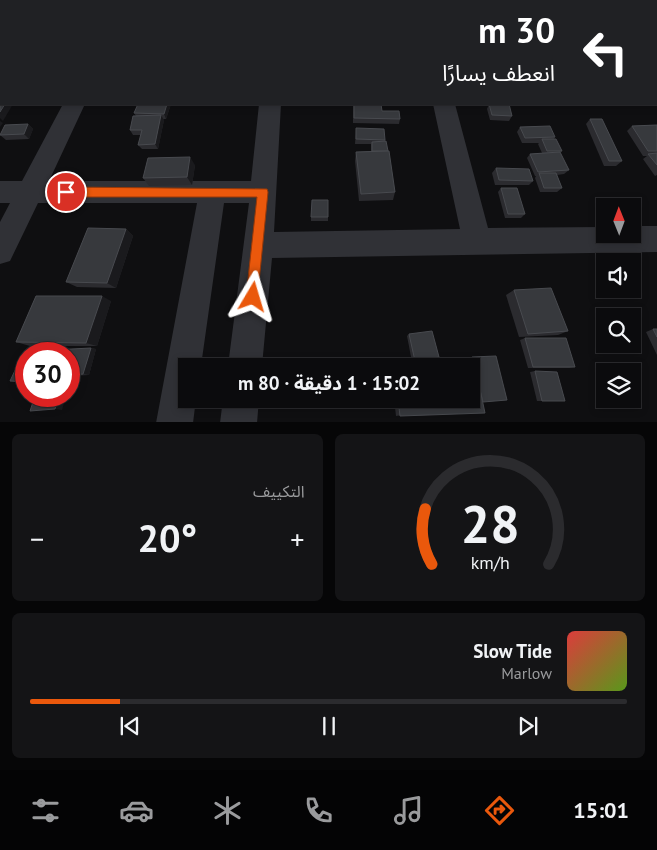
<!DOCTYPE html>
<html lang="ar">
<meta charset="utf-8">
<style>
body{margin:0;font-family:"PT Sans","Noto Sans Arabic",sans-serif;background:#141416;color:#f1f3f6;direction:rtl;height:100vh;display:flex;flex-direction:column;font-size:19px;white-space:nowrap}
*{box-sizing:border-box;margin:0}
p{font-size:16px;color:#9a9b9d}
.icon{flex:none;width:28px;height:28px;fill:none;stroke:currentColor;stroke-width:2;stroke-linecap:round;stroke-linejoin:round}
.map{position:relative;height:422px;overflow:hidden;direction:ltr}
.details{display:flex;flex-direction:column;gap:12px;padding:12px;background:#060607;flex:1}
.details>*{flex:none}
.hud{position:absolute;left:0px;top:0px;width:658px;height:105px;box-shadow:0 2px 8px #0003,0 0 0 1px #2b2b2e;direction:rtl;background:#202124;color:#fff;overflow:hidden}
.needle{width:32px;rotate:359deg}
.tools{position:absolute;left:596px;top:198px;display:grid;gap:10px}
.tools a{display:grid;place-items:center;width:45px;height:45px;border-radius:0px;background:#0b0b0d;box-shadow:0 2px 8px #0003,0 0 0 1px #2b2b2e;font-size:25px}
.speed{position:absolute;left:15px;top:342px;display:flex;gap:10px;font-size:25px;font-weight:700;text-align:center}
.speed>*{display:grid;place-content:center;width:65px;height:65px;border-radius:50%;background:#0b0b0d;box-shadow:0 2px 8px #0003,0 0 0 1px #2b2b2e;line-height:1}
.speed .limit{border:8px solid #d22;background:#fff;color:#111}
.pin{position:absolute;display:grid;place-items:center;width:42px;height:42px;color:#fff;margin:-21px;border:2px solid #fff;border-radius:50%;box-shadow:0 1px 5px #0007}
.me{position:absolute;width:55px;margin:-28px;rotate:7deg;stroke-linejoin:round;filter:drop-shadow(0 0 4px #0008)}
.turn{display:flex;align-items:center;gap:18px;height:105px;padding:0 20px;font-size:22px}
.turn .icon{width:65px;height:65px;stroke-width:2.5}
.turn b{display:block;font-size:35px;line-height:42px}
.big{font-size:38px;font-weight:700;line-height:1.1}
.details .widget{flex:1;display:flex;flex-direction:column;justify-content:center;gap:8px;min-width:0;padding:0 18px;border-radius:8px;background:#141416}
.details .dial{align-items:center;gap:0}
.dial svg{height:130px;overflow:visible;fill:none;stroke:#2b2b2e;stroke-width:7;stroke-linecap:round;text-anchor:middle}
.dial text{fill:#f1f3f6;stroke:none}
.song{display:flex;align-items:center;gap:15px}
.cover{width:60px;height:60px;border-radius:8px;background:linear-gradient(135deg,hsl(0 70% 55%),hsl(90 70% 35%))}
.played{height:5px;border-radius:2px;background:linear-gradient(90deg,#ea580c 15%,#2b2b2e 15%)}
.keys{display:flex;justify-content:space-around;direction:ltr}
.heat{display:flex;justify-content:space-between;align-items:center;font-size:28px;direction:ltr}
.details .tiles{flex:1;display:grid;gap:12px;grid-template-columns:1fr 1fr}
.widget:last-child{grid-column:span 2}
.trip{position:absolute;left:178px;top:358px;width:302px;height:50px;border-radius:0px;background:#0b0b0d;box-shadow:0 2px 8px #0003,0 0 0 1px #2b2b2e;font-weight:700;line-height:50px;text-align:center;direction:rtl}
.dock{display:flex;height:80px;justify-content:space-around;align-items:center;background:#040405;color:#9a9b9d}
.dock .icon{width:35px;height:35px}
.dock .on{color:#ea580c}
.dock b{font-size:22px;color:#f1f3f6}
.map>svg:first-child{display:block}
</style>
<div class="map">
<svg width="657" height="423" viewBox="0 0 657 423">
<rect width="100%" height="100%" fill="#0f0f11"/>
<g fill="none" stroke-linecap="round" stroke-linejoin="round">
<g fill="#303136" fill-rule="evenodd">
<rect x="270" y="0" width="18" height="1"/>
<rect x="411" y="0" width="18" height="1"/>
<path d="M567,0h18l1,1h-18z"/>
<path d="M657,90v16l-9,-2h8z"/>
<path d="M63,104h22l-36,77h202l8,-77h22l-7,128 186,-3 -27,-125h22l33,124 117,-1v7h27v-8h25v26l-385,6 -10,108h-34l21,-163h-25l-23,163h-15v33h10l-3,24h-37l41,-220h-159l-28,58 -10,3v-42l10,-19h-10v-22h22z"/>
<path d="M223,399h36l-2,24h-37z"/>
</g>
</g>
<g fill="#2b2b2f">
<path d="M635,0h22v11h-1v-10h-20z"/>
<path d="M138,104h33l-5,15h-3l1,1 -6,29h-16l-4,-4 3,-10h-8l-3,-5 6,-14 -2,-3z"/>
<path d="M353,104l29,7 18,8 -1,5 -46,-1z"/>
<path d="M489,104l23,12 -3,5 -19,-1 -3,-11z"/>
<path d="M590,119l32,42 -6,5h-12l-18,-42z"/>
<path d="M28,124l5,5 -4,10 -23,1 -6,-5z"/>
<path d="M657,125v50l-2,1 -12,-17 4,-3h-4l-16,-25 5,-5z"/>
<path d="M520,127l35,10 -1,2 8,12 -2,2 9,17 -5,4 -7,1 5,13 -5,4h-17l-5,-14 1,-2h-1l-8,-18 3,-4 12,-1 -4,-9 1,-1h-17l-5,-11z"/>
<path d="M356,128l29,12 10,52 -2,8 -34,1 -4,-40 1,-9 15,-1v-7h-16z"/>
<path d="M195,165l-3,20 -43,1 -6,-8z"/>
<path d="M496,168l37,13 -4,4h-34l-3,-12z"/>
<path d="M501,188l24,26 -4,4h-16l-7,-26z"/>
<path d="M328,200v21h-17v-4z"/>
<path d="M126,229l7,7 -17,52 -39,-1 -11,-5z"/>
<path d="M514,290l54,41 -10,4 -39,2 -13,-42z"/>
<path d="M111,301l-14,45h-67l-14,-4z"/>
<path d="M653,329h4v26l-11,-23z"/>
<path d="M409,334l30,23 -2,2 -25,3 -5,-26z"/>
<path d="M525,338l50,29 -6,1h-41l-8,-28z"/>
<path d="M91,348l5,1 -7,26 -20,1v-22z"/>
<path d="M472,357l10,45 -86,14 -2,-17h77l1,-28 -3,-13z"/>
<path d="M535,371l30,30h-28l-7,-29z"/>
</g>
<g fill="#1a1a1d">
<path d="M5,104h8l-10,17 -3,-3v-6z"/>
<path d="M167,104h4l-5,15 -2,-5z"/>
<path d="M161,115l3,5 -6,29 -3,-5z"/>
<path d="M0,121l3,2 -3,4z"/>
<path d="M28,124l5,5 -4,10 -5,-5z"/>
<path d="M190,157l5,8 -3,20 -5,-8z"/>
<path d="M126,229l7,7 -17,52 -9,-5z"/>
<path d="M102,296l9,5 -14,45 -11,-3z"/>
<path d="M91,348l5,1 -7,26 -6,-1z"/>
<path d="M59,396h7l-4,14 -7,-1z"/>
</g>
<g fill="#37393d" stroke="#484a4f">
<path d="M365,0h2v1h-22z"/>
<path d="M644,0h13v6h-1v-5h-11z"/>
<path d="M1,94v10h4l-5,8v-17z"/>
<path d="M138,104h29l-3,10 -30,-1z"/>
<path d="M354,104h27l1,7h17l1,8 -46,-1z"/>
<path d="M489,104h20l3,12 -20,-1z"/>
<path d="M161,115l-6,29 -17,1 4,-15h-12l3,-14z"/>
<path d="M590,119h12l20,42h-13z"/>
<path d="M28,124l-4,10 -24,1 5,-10z"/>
<path d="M657,125v26h-9l-16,-25z"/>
<path d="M550,126l5,11 -30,1 -5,-11z"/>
<path d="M356,128l28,1 1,11 -29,-1z"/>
<path d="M542,139h14l6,12h-15z"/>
<path d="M386,141l2,10h-16v-9z"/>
<path d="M389,151l6,41 -34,2 -5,-42z"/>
<path d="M560,152l9,18 -31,2 -8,-18z"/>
<path d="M657,153v12l-9,-11z"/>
<path d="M190,157l-3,20 -44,1 5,-20z"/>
<path d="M496,168l33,1 4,12 -34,-1z"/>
<path d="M539,173h17l6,15h-18z"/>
<path d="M501,188h16l8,26h-17z"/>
<path d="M312,200h16v17h-17z"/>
<path d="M88,228l38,1 -19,54 -41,-1z"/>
<path d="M551,288l17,43 -40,3 -14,-44z"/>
<path d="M36,296h66l-16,47 -70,-1z"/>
<path d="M653,329h4v8z"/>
<path d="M432,331l7,26 -24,4 -6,-27z"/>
<path d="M525,338h41l9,29h-42z"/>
<path d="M91,348l-8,26 -14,1v-21h-18l1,-4z"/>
<path d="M496,356l11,44 -24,2 -11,-45z"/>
<path d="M19,362h7v20l-16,-1z"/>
<path d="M471,371h5l9,42 -85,3 -2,-17h73z"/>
<path d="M535,371l22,1 8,29h-23z"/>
<path d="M35,396h24l-4,13 -25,2z"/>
</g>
<path fill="#ea580c" stroke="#983908" d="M66,187l201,2 1,3 -11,110 -4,2 -5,-2 -2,-5 11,-100h-191l-6,-5z"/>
</svg>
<div class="tools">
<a><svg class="needle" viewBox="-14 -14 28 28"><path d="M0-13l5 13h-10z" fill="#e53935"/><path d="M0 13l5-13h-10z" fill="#9a9b9d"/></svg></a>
<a><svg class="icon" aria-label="sound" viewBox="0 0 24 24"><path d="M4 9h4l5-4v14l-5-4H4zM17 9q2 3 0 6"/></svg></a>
<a><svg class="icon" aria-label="search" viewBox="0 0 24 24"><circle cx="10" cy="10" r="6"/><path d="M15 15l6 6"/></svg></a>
<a><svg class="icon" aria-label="layers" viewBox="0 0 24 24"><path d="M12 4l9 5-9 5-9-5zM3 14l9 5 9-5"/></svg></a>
</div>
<div class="speed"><div class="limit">30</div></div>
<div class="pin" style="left:66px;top:192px;background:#d93025"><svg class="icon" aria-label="arrive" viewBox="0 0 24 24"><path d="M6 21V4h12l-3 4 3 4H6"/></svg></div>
<svg class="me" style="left:253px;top:297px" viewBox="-20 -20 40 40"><path d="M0-17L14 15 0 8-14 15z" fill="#ea580c" stroke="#fff" stroke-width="4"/></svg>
<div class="trip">15:02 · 1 دقيقة · 80 m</div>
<div class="hud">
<div class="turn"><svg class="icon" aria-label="left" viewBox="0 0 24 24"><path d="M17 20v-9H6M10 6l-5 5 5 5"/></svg><div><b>30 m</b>انعطف يسارًا</div></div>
</div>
</div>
<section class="details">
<div class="tiles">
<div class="widget dial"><svg viewBox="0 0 100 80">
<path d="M14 69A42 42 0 1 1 86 69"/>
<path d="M14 69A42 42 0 0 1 10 35" stroke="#ea580c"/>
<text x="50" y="56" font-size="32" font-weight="700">28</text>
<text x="50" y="72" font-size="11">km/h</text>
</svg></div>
<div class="widget"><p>التكييف</p>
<div class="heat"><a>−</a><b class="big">20°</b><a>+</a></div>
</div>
<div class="widget">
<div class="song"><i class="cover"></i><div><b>Slow Tide</b><p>Marlow</p></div></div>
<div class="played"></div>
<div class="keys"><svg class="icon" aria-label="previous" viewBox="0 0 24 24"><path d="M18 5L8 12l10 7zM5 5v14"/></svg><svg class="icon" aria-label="pause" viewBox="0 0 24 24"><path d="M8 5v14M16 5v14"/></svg><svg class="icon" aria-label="next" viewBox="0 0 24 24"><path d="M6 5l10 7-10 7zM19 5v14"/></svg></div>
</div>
</div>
</section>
<nav class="dock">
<b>15:01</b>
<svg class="icon on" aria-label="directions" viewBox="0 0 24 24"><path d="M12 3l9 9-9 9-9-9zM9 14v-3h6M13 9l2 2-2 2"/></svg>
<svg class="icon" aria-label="music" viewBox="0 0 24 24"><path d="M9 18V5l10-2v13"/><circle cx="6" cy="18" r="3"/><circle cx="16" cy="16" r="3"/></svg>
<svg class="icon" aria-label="phone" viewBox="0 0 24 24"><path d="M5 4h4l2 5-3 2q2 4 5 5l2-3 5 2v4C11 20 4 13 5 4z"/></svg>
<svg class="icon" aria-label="climate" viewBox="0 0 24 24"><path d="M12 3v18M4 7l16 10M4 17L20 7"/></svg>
<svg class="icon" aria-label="car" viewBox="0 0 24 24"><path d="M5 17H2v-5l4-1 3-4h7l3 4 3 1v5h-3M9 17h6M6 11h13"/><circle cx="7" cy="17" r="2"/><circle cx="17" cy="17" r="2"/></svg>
<svg class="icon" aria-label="filters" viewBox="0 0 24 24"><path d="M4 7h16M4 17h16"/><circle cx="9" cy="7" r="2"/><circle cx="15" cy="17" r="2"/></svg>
</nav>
